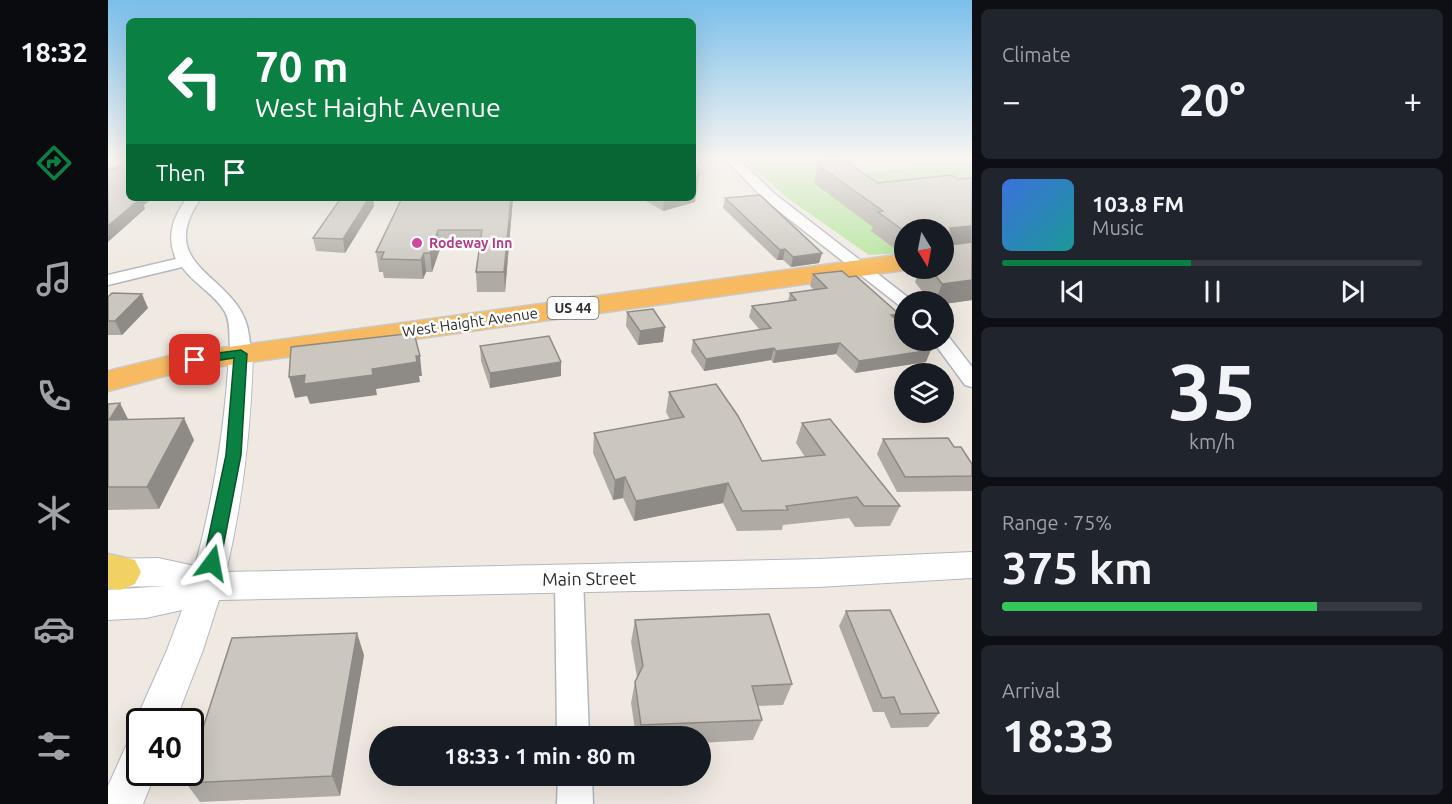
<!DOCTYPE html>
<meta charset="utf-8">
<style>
body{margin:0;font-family:Ubuntu,sans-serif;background:#20242c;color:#f1f3f6;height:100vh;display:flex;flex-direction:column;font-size:22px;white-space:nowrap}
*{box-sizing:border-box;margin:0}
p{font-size:20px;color:#9ea1a6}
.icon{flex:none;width:33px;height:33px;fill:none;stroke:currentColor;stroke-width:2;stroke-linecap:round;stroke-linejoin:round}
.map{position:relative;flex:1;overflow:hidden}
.drawer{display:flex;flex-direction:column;gap:9px;padding:9px;background:#0d0f14;width:480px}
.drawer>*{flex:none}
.guide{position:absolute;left:18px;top:18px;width:570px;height:183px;border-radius:9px;box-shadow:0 6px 24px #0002;background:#0b8043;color:#fff;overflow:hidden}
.needle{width:39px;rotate:170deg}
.buttons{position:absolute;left:786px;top:219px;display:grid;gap:12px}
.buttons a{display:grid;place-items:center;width:60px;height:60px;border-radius:50%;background:#171b24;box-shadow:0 6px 24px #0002;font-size:30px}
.speed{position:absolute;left:18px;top:708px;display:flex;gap:12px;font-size:30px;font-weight:700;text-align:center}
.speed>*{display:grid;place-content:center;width:78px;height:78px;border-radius:50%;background:#171b24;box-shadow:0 6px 24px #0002;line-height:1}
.speed .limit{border:3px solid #111;border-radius:9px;background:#fff;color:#111}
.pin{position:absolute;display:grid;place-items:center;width:51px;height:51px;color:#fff;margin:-26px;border-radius:12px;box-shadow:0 3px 9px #0006}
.me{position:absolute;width:66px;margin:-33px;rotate:13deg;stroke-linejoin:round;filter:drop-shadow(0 0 4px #0008)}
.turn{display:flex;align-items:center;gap:21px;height:126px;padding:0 30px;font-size:27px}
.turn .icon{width:78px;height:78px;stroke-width:2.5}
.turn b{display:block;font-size:42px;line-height:51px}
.then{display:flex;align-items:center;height:57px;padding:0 30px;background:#0003;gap:12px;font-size:22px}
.big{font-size:45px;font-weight:700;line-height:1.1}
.drawer .card{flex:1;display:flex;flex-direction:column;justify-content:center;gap:9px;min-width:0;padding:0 21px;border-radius:9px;background:#20242c}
.drawer .dial{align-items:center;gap:0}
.dial b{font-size:78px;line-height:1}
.song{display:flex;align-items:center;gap:18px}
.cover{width:72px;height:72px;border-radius:9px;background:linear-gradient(135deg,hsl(220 70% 55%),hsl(180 70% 35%))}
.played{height:6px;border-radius:3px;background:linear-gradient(90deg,#0b8043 45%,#363941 45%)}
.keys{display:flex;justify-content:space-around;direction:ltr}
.heat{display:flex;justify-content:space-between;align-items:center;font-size:33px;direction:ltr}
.charge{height:9px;border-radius:4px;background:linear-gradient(90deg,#34c759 75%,#363941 0)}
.trip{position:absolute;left:261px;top:726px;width:342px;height:60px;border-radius:30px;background:#171b24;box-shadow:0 6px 24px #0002;font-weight:700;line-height:60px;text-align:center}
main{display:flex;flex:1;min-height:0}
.menu{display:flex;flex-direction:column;width:108px;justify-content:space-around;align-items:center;background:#090b0e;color:#9ea1a6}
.menu .icon{width:42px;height:42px}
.menu .selected{color:#0b8043}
.menu b{font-size:27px;color:#f1f3f6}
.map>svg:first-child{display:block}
</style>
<main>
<nav class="menu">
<b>18:32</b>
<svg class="icon selected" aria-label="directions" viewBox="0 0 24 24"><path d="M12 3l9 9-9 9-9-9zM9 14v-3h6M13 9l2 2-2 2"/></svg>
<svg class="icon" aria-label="music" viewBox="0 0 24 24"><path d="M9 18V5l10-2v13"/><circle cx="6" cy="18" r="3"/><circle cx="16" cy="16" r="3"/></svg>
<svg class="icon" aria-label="phone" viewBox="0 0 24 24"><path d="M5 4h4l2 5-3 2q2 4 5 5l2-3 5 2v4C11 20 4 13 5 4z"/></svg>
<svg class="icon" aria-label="climate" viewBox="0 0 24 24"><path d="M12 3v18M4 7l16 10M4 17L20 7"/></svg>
<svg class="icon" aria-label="car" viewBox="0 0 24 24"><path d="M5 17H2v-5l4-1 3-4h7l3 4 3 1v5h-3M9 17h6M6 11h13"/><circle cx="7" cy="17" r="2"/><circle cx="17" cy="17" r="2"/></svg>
<svg class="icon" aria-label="filters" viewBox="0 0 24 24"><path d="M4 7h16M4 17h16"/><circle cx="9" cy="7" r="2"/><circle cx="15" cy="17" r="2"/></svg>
</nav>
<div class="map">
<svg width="864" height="804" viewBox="0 0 864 804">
<rect width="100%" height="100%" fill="#efe9e1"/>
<path fill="#b6e59e" d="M668,159h72l14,14 55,-5 -11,-9h66v37l-99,32 30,25 -34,2 -83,-58 -39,-35 30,-1z"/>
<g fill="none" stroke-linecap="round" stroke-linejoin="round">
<g stroke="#b4b7c1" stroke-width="3">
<g id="minor">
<path d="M617,159h13l38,36 138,107h-10v5l-4,-1 -134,-105z"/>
<path d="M79,198h14c-51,73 42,76 48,138 1,7 3,16 -1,22h-14c-8,-12 -1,-32 -9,-46 -10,-18 -31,-28 -43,-45l-74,18v-10l68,-16c-10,-23 -3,-42 11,-61z"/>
<path d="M836,335l4,1 24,31v20l-7,-2 -33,-45h12z"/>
<path d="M461,567l10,3 4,8 6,158h-32l-2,-158 4,-8z"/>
<path d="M450,776h34l1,28h-36z"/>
</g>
</g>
<g stroke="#b4b7c1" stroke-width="2">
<g id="tertiary">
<path d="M133,347l8,2 4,5c-2,74 -10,146 -27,218l592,-13 154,-7v26l-154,9 -599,13 -16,50 -28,72h-35v10l-5,-10 32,-72 15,-40 -36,8 -38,2v-30l57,-4 -57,1v-28l50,-1 37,8c19,-70 30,-140 34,-212l4,-5z"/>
<path d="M32,740v32h16l-13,32h-35v-18l18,-40z"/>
</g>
</g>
<g stroke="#c9c9c9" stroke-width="3">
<path id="primary" d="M0,554l27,6 6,12 -6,12 -15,6 -12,-2z"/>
</g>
<g stroke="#c9c9c9" stroke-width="3">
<path id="trunk" d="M796,254v14h4l-4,2 -725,102 -71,19v-20l70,-17z"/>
</g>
<use href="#minor" fill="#fff" fill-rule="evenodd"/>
<use href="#tertiary" fill="#fff" fill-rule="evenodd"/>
<use href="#primary" fill="#f2d163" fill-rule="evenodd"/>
<use href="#trunk" fill="#f8ba60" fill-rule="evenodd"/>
</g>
<g fill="#afaba4">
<path d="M710,165l60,18 94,-5v122l-28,4v-2h-14l-15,-20 5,-13 -1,-1h25v-38h-40v22h-5l-28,-21 2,-4 -59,-44z"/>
<path d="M591,175l-4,27 -32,9 -22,-13h52z"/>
<path d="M233,198h32l1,8 -29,47 -29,-2 -3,-13z"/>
<path d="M294,198h111l-8,94h-28l-1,-20 3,-23h-39l-8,23h-6l-3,7 -39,-1 -1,-6h-4l-3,-20z"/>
<path d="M617,198l97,55 -3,10 -28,4 -8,-7h-6l-54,-52z"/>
<path d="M705,274l84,45 29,43 -71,11 -19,-19 -63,9 -2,-3 -67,11 -13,-19 2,-12 67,-10 -11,-13 3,-11 36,-5 2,-8 24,-3 -4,-4z"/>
<path d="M0,297l40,11 -26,27h-14z"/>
<path d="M519,312l36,30 -25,3 -12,-19z"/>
<path d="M372,346l81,16v14l-71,12 -9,-27z"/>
<path d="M561,392l93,69 43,-4 -9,-14 6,-20 98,83 -10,20 -35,1 -6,-9 -66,7 -1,5 -45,1 -14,-28 -89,18 -11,-23 -10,2 -20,-47 1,-20 76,-13 -4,-8z"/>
<path d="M0,404l20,15 66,21 -35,69 -51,1z"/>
<path d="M775,439l71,8 18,17v27l-75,1 -20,-38z"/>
<path d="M738,611l93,102 -11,14 -37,1 -7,-16h-11l-34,-86z"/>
<path d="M527,620l157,64 -9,21 -25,1 4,14 -9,20 -53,3v-7h-64l-5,-33 4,-21 2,-5 -6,-35z"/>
<path d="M256,655l-24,141 -140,6 -14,-19z"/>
</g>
<g fill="#8e8b86">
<path d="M591,175l-4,27 -32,9 1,-13h29v-22z"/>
<path d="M28,198h17l-9,7 1,4 -37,33v-16z"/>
<path d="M261,198h4l1,8 -29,47 -2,-14z"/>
<path d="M403,198h2l-8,94 -1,-20z"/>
<path d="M864,226v18l-28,4 6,-20z"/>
<path d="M330,230l2,19 -8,23 -2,-19z"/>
<path d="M677,249l-2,11h-6l3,-10z"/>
<path d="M316,253l2,19 -3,7 -2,-19z"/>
<path d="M714,253l-3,10 -28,4 2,-10z"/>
<path d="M864,280v20l-28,4v-2h-9l7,-18z"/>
<path d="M34,294l6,14 -26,27 -7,-14z"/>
<path d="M791,314l-4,11 -4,-10z"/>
<path d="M557,327l-2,15 -25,3 2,-14z"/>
<path d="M732,343l-4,11 -63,9 3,-12z"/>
<path d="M666,348l-3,12 -67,11 2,-12z"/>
<path d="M823,350l-5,12 -71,11 4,-12z"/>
<path d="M308,356h4l2,20h-3l1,6 -44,7 1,6 -67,9 -3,-8 -12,2 -6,-21 83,-8z"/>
<path d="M453,362v14l-71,12v-15z"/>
<path d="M12,403l11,22 -22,-5z"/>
<path d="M76,418l10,22 -35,69 -12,-22z"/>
<path d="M517,477l-2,21 -10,2 2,-20z"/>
<path d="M620,483l-5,20 -89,18 2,-20z"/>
<path d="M249,633l7,22 -24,141 -8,-20z"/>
</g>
<g fill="#cbc7bf" stroke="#8e8b86" stroke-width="1.5">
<path d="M20,159h1v39h12l-33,28v-58l8,1z"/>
<path d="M585,159h2l4,16 -6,1z"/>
<path d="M714,159h20l36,24 73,-8 7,4 14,-1v48l-22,2 1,17 21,-3v38l-30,4 -12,-16h14v-38h-40v1l-26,-19 5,-1 -65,-46z"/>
<path d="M652,195l62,58 -29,4 -8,-8 -5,1 -55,-52z"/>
<path d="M233,198h28l-26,41 -30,-1z"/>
<path d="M294,198h109l-7,74h-28l6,-42h-44l-8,23h-6l-3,7 -40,-1 3,-7h-8z"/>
<path d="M734,271l7,6 7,-1 43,38 -8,1 13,11v14h17l10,10 -72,11 -19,-18 -64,8 -2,-3 -68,11 -13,-19 78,-12 -19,-22 44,-6 -6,-7 37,-5 -14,-14z"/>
<path d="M4,293l30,1 -27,27h-7v-24z"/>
<path d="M545,309l12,18 -25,4 -13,-19z"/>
<path d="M306,333l6,23h-4l1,6 -45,7 1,6 -69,9 1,-9 -16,2 2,-30z"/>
<path d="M441,336l12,26 -71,11 -10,-27z"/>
<path d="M608,384l22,32 24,45 63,-6 -23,-32 28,-4 70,87h-36l-7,-9 -71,9 2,4 -46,1 -14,-28 -92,18 -11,-24 -10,3 -21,-47 90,-16 -15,-25z"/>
<path d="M12,403l-11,17 75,-2 -37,69h-39v-83z"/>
<path d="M840,438l6,9h7l11,17v12l-67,1 -22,-38z"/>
<path d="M782,610l49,103 -38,1 -7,-17 -12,1 -36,-87z"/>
<path d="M661,614l23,70 -40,2 10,34 -121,5 -6,-43 8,-16 -8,-46z"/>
<path d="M249,633l-25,143 -146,7 3,-11h1v-4l42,-130z"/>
</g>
<linearGradient id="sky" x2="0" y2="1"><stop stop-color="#7abfeb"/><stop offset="0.58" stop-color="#f8f5f2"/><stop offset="1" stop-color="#f8f5f2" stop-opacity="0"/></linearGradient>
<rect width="864" height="272" fill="url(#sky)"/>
<path fill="#0b8043" stroke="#07532c" stroke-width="1.5" d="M133,350l6,4 -6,101 -21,108 -2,5 -6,2 -7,-2 -2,-5 23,-108 8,-97 -39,6 -7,-4 7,-4z"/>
<circle fill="#d1479c" stroke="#fff" stroke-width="2" cx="309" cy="243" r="6"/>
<g text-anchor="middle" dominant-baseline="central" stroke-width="5" stroke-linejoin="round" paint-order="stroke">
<g font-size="14" font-weight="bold" fill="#b23c85" stroke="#fff" text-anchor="start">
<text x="321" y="243">Rodeway Inn</text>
</g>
<rect fill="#fff" stroke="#6d6d6d" stroke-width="1.5" x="439.5" y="297" width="51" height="22" rx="4.5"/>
<g font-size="14" font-weight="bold" fill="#2e2e2e">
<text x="465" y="308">US 44</text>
</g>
<g font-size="15" fill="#2e2e2e" stroke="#fff">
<text transform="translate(362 322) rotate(-8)">West Haight Avenue</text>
</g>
<g font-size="18" fill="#2e2e2e" stroke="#fff">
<text transform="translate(481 578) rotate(-1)">Main Street</text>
</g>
</g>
</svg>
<div class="buttons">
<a><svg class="needle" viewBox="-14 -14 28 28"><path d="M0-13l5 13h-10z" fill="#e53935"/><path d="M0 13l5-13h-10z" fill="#9ea1a6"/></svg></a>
<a><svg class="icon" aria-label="search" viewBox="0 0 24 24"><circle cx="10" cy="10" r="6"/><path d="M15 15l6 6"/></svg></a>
<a><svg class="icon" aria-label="layers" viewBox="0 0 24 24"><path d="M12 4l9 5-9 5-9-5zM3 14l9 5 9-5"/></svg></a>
</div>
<div class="speed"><div class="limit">40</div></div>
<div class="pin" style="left:87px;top:360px;background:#d93025"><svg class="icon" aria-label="arrive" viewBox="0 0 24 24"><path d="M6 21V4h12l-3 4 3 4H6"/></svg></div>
<svg class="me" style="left:104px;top:563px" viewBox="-20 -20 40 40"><path d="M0-17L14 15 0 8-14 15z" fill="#0b8043" stroke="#fff" stroke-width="4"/></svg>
<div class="trip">18:33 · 1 min · 80 m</div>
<div class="guide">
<div class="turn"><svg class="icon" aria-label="left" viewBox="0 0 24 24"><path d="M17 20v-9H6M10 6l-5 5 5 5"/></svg><div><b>70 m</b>West Haight Avenue</div></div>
<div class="then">Then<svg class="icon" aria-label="arrive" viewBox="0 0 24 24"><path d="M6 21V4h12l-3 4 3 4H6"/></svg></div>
</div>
</div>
<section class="drawer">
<div class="card"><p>Climate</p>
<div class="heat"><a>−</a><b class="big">20°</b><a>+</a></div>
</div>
<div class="card">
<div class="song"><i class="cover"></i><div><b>103.8 FM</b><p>Music</p></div></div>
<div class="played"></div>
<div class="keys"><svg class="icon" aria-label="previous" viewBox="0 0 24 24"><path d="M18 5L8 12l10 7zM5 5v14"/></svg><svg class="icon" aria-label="pause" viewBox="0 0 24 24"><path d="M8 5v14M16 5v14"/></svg><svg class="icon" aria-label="next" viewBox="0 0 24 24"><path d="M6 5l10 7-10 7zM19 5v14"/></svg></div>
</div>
<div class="card dial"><b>35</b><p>km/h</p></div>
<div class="card"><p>Range · 75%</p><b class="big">375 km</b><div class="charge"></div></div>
<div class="card"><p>Arrival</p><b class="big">18:33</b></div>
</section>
</main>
